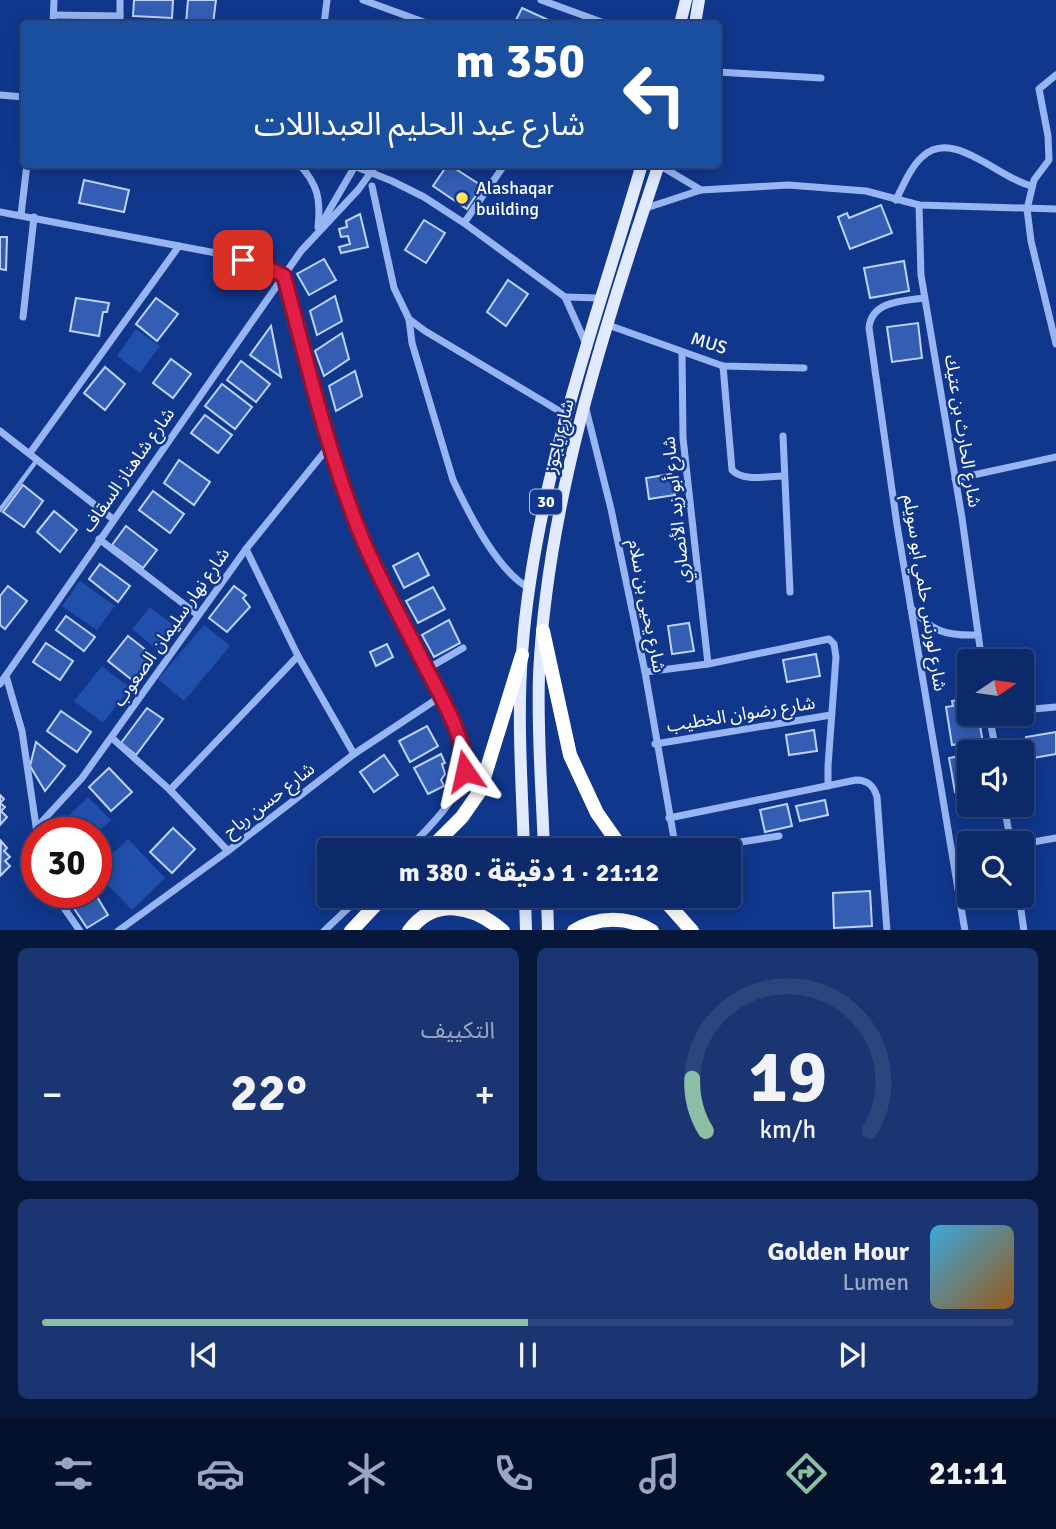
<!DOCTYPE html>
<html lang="ar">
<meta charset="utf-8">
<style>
body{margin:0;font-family:Signika,"Noto Sans Arabic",sans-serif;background:#1a3571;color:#f1f3f6;direction:rtl;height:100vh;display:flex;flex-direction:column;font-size:26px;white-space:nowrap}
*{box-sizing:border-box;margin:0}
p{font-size:23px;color:#9aa6c0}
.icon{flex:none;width:38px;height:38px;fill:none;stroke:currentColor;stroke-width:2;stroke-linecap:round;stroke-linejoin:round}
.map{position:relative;height:930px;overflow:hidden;direction:ltr}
.details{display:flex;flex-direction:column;gap:18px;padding:18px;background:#07173a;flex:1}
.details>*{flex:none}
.top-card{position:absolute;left:21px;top:21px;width:700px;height:147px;border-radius:7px;box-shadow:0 4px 18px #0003,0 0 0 2px #2c457d;direction:rtl;background:#1a4fa0;color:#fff;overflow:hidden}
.needle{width:46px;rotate:77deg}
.tools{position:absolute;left:957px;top:649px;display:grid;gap:14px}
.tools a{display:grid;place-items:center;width:77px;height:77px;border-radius:7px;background:#0c2969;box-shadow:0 4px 18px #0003,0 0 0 2px #2c457d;font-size:35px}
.speed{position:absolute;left:21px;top:817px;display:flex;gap:14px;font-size:35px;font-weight:700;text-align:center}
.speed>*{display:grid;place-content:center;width:91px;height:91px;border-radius:50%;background:#0c2969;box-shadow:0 4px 18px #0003,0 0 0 2px #2c457d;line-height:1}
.speed .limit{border:10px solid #d22;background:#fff;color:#111}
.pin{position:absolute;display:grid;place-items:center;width:60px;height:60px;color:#fff;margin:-30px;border-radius:14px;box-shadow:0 4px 10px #0006}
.me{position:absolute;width:77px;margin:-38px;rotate:349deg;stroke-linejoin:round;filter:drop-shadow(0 0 5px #0008)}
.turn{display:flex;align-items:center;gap:24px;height:147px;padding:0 21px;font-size:32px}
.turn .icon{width:91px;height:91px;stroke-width:2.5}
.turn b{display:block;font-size:49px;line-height:60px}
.big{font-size:52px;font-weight:800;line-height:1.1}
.details .tile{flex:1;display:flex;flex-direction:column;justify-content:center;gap:10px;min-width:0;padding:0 24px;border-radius:10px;background:#1a3571}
.details .dial{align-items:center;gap:0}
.dial svg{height:182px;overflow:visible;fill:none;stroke:#2c457d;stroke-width:7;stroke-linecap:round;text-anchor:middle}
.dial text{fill:#f1f3f6;stroke:none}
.song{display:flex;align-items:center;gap:21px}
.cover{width:84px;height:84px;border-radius:10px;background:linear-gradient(135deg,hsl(200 70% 55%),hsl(30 70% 35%))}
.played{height:7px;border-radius:4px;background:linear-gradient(90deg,#8abfa5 50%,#2c457d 50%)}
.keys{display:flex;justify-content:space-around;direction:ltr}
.heat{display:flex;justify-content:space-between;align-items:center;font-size:38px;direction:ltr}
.details .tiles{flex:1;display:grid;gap:18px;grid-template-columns:1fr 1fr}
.tile:last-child{grid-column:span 2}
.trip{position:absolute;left:317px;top:838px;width:424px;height:70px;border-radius:7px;background:#0c2969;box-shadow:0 4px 18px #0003,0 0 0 2px #2c457d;font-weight:800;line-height:70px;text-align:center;direction:rtl}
.tabs{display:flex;height:112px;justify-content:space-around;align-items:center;background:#05102a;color:#9aa6c0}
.tabs .icon{width:49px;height:49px}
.tabs .on{color:#8abfa5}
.tabs b{font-size:32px;color:#f1f3f6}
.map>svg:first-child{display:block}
</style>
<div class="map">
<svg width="1056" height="931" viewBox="0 0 1056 931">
<rect width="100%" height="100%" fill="#10378c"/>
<g fill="#214fac">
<path d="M136,329l24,17 -20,27 -23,-17z"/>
<path d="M80,581l35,25 -18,24 -35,-24z"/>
<path d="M150,607l28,22 -18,23 -28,-23z"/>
<path d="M204,625l26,21 -46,55 -26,-22z"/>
<path d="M102,666l28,22 -27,35 -29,-22z"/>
<path d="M88,797l23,23 -15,14 -33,-1 -6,-6z"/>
<path d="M128,839l37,39 -33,32 -36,-37v-3z"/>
</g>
<g fill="#345eb4" stroke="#bed3fd" stroke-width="2">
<path d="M134,0h39l-1,18 -39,-2z"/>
<path d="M188,0h28l-3,24 -27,-1z"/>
<path d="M522,8l33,15 -1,1h-40z"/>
<path d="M448,164l34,22 -15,23 -34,-23z"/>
<path d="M84,180l45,10 -5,22 -45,-9z"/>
<path d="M881,205l11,28 -42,16 -12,-32 9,-4 2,5z"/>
<path d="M360,214l8,33 -27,6 -2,-6 11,-3 -2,-8 -7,1 -2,-8 8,-2 -1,-6z"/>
<path d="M424,220l21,13 -19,30 -21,-13z"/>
<path d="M0,237h7l-1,33 -6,-1z"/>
<path d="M324,259l12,21 -27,15 -12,-21z"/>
<path d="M904,261l5,30 -39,7 -6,-30z"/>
<path d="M508,280l20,14 -22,32 -19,-14z"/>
<path d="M335,296l7,25 -25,14 -7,-24z"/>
<path d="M76,298l33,5 -2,9h-4l-4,24 -29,-5z"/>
<path d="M156,298l22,16 -21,27 -21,-17z"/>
<path d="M918,323l4,35 -30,4 -5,-35z"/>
<path d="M271,326l10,51 -31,-22z"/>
<path d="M342,333l7,26 -25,17 -9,-25z"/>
<path d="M171,359l20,15 -18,24 -20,-15z"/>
<path d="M241,361l29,23 -14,18 -29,-22z"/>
<path d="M105,367l20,17 -20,26 -21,-17z"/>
<path d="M355,371l7,25 -26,15 -7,-25z"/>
<path d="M222,384l30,23 -17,22 -30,-23z"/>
<path d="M205,415l27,20 -14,18 -27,-20z"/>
<path d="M179,460l31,22 -16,23 -30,-22z"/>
<path d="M671,474l4,21 -26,4 -3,-21z"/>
<path d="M23,485l20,16 -19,26 -21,-15z"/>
<path d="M153,491l31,23 -14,19 -31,-23z"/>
<path d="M54,511l23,19 -17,22 -23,-20z"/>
<path d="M126,526l31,24 -14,18 -31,-23z"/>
<path d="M418,553l11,22 -25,13 -11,-22z"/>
<path d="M100,564l30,22 -12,16 -29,-23z"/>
<path d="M8,586l19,15 -22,28 -5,-4v-29z"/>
<path d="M234,586l12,9 -3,3 7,9 -23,25 -18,-14z"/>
<path d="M433,587l12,22 -27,14 -12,-22z"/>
<path d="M66,616l29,21 -11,14 -28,-21z"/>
<path d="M449,620l11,23 -26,14 -12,-22z"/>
<path d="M689,623l5,28 -22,3 -4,-28z"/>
<path d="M128,636l28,22 -20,25 -28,-22z"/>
<path d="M46,643l27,18 -13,19 -27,-18z"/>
<path d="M387,644l6,13 -17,9 -6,-14z"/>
<path d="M816,654l4,22 -33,6 -4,-22z"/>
<path d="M970,698v16h8l5,29 -11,2v-3l-20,3 -6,-38 7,-1 -1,-5z"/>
<path d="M147,708l16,11 -27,36 -15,-12z"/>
<path d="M61,711l30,21 -14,20 -30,-21z"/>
<path d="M427,726l11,20 -28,16 -11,-21z"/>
<path d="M814,730l3,21 -28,4 -3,-20z"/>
<path d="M1056,732v22l-34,6 -1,-10 4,-1 -2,-6 4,-1 -1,-5z"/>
<path d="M36,742l29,24 -20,25 -15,-25z"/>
<path d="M441,754l4,9 -3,1 3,10 -4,6 3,6 -16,8 -14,-26z"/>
<path d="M970,754v35l-15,3 -6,-34z"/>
<path d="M384,755l14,20 -24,17 -14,-20z"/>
<path d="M109,768l23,24 -21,19 -22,-24z"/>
<path d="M0,795l4,4 -4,4 5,4 -4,4 6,6 -7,8z"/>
<path d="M825,800l3,15 -28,6 -4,-15z"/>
<path d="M787,804l5,22 -27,6 -5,-22z"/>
<path d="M173,828l22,21 -23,24 -22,-21z"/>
<path d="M1,841l6,7 -3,3 6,6 -5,4 5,5 -10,10z"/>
<path d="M870,891l2,35 -38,2 -1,-35z"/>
<path d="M76,892h18l14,23 -21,13 -18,-27 9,-6z"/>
</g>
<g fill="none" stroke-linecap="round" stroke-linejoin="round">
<path stroke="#96b5f2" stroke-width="4.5" d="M0,510l37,-50"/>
<g stroke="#96b5f2" stroke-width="7">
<path d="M363,0l66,24"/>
<path d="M541,0l66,24"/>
<path d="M54,15l66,1"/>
<path d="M53,24l1,-24"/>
<path d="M120,24v-24"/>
<path d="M324,24l3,-24"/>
<path d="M718,72l103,6"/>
<path d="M1056,75l-17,14 9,47 1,24 -15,20 -7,29 4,32 25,103"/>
<path d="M0,95l24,2"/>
<path d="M299,164c19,21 22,35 19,63"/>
<path d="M349,164l43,17 32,16 40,26 101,74 21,47"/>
<path d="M659,165l42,25"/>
<path d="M372,186l22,102 15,31 3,24 41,137c15,32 44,91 76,108"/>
<path d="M896,200c7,-14 14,-32 26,-43 31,-30 77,22 110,29"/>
<path d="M919,205l2,70 41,243 20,144"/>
<path d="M643,209l58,-19 87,-5 78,6 53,14 137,4"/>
<path d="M0,212l221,42 43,12 20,10"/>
<path d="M21,215l6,-51"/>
<path d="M323,221l32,-55"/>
<path d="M464,223l41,-59"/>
<path d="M284,276l46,169 30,87 12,29 55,108 38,87c1,38 -33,68 -58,94"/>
<path d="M565,297l36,1"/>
<path d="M924,298c-21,3 -53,3 -55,30l28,197 68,406"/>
<path d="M23,317l11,-100"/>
<path d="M409,319l16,12 141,84"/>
<path d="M608,325l115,41 81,2"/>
<path d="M682,352l1,86 25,226"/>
<path d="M723,366l9,104c12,12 35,6 51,6"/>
<path d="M586,409l25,100 34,163 31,178"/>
<path d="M0,431l113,88"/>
<path d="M783,436l7,156"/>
<path d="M30,453l149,-207"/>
<path d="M955,479l101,-22"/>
<path d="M99,539l99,76"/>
<path d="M246,549l52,107 56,98"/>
<path d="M911,608c22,24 35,28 67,27"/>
<path d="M427,669l36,-21"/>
<path d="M645,672l63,-8 121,-25 5,5 2,13 -8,109v20"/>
<path d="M6,676l16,55 15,102"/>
<path d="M0,684l301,-433 57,-61 19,-26"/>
<path d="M1022,710l34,-3"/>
<path d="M989,714l7,38"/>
<path d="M112,738l58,52 58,61"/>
<path d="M655,744l176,-29"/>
<path d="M170,790l128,-134"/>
<path d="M1004,805l7,39"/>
<path d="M669,818l187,-38c12,0 18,6 21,17l10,134"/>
<path d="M37,827l45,-49 164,-229 84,-104"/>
<path d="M1022,844l34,-6"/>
<path d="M689,850l90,-14"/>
<path d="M53,892l27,39"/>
<path d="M686,896v2"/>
<path d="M1019,896l5,35"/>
<path d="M118,931l110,-80 126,-97 86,-57"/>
<path d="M324,931l37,-35"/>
</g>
<g stroke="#e2eaff" stroke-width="12">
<path d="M680,24l6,-24"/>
<path d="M695,24l4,-24"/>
<path d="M524,850c-2,-64 -7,-131 -2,-196 12,-169 73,-329 120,-490"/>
<path d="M544,850c-2,-58 -7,-116 -5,-175 8,-172 65,-348 120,-511"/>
<path d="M525,896l1,35"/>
<path d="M547,896l1,35"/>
</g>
<g stroke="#fff" stroke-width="14">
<path d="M543,631l27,124 27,58 26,37"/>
<path d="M429,850l33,-33 18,-26 42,-136"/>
<path d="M661,896l31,35"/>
<path d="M351,931l33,-35"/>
<path d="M409,931c26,-35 65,-25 94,0"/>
<path d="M574,931c24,-15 54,-15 78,0"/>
</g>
</g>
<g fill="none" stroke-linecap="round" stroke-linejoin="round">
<g stroke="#92132f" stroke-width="18">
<path id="route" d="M243,260l21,6 20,10c23,86 43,174 76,257 17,42 40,83 61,125 15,30 46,80 44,113"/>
</g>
<use href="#route" stroke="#e11d48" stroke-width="12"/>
</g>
<circle fill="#ffe358" stroke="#10378c" stroke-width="2.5" cx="462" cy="198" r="7"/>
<g text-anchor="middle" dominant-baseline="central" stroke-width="5" stroke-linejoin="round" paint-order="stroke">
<rect fill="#10378c" stroke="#b7c3dc" stroke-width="2" x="530" y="489.5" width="32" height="25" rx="5"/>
<g font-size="16" font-weight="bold" fill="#fff">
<text x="546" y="502">30</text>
</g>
<g font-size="18" fill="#fff" stroke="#10378c" text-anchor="start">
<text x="476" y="188">Alashaqar<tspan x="476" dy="21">building</tspan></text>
</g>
<g font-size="18" fill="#fff" stroke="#10378c">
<text transform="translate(709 343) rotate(17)">MUS</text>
<text transform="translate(963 431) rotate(81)">شارع الحارث بن عتيك</text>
<text transform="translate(559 436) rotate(-76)">شارع ياجوز</text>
<text transform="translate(128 470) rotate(-55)">شارع شاهناز السقاف</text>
<text transform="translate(676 510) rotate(-96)">شارع أبو زيد الأنصاري</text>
<text transform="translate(925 593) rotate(81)">شارع لورنس حلمي ابو سويلم</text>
<text transform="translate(647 606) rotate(79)">شارع يحيى بن سلام</text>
<text transform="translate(171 627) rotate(-55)">شارع نهار سليمان الصعوب</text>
<text transform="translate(741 714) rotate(-9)">شارع رضوان الخطيب</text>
<text transform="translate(269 800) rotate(-38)">شارع حسن رباح</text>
</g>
</g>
</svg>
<div class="tools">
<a><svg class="needle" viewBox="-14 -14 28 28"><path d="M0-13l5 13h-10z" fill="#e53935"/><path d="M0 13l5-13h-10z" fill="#9aa6c0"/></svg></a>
<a><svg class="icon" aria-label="sound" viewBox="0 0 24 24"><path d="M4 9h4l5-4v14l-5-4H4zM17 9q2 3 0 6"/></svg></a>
<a><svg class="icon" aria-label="search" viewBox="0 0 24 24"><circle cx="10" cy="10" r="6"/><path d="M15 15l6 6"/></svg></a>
</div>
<div class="speed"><div class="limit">30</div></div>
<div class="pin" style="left:243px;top:260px;background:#d93025"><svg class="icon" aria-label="arrive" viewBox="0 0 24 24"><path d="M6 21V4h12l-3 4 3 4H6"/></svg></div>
<svg class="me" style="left:465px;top:771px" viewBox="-20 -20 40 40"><path d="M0-17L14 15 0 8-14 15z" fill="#e11d48" stroke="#fff" stroke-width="4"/></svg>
<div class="trip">21:12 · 1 دقيقة · 380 m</div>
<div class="top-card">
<div class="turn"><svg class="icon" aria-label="left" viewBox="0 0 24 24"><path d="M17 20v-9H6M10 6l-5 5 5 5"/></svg><div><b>350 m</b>شارع عبد الحليم العبداللات</div></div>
</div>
</div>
<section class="details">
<div class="tiles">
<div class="tile dial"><svg viewBox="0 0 100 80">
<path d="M14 69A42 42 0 1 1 86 69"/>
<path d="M14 69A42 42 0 0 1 8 46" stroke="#8abfa5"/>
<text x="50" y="56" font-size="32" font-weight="700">19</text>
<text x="50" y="72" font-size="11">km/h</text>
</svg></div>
<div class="tile"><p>التكييف</p>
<div class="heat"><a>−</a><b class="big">22°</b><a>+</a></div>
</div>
<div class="tile">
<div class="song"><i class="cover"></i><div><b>Golden Hour</b><p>Lumen</p></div></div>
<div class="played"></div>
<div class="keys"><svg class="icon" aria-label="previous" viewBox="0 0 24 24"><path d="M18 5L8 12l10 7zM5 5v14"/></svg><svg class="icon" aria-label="pause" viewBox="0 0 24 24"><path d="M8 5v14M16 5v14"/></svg><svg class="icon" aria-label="next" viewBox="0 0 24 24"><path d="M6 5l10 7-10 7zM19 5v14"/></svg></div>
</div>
</div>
</section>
<nav class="tabs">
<b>21:11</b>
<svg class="icon on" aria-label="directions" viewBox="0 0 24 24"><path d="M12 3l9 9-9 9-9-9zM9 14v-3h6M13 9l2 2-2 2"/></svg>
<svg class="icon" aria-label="music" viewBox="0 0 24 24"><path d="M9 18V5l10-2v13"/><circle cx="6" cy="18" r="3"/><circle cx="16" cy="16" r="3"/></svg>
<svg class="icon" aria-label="phone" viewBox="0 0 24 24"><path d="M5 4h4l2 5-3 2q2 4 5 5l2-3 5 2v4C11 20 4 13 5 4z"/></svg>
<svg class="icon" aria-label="climate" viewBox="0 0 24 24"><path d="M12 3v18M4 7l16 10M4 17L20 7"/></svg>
<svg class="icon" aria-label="car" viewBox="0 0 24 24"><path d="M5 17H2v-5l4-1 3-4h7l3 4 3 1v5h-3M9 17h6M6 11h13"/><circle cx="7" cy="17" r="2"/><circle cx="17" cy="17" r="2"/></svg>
<svg class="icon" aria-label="filters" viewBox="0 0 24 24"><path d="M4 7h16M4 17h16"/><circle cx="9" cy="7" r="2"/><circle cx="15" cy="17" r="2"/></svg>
</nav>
